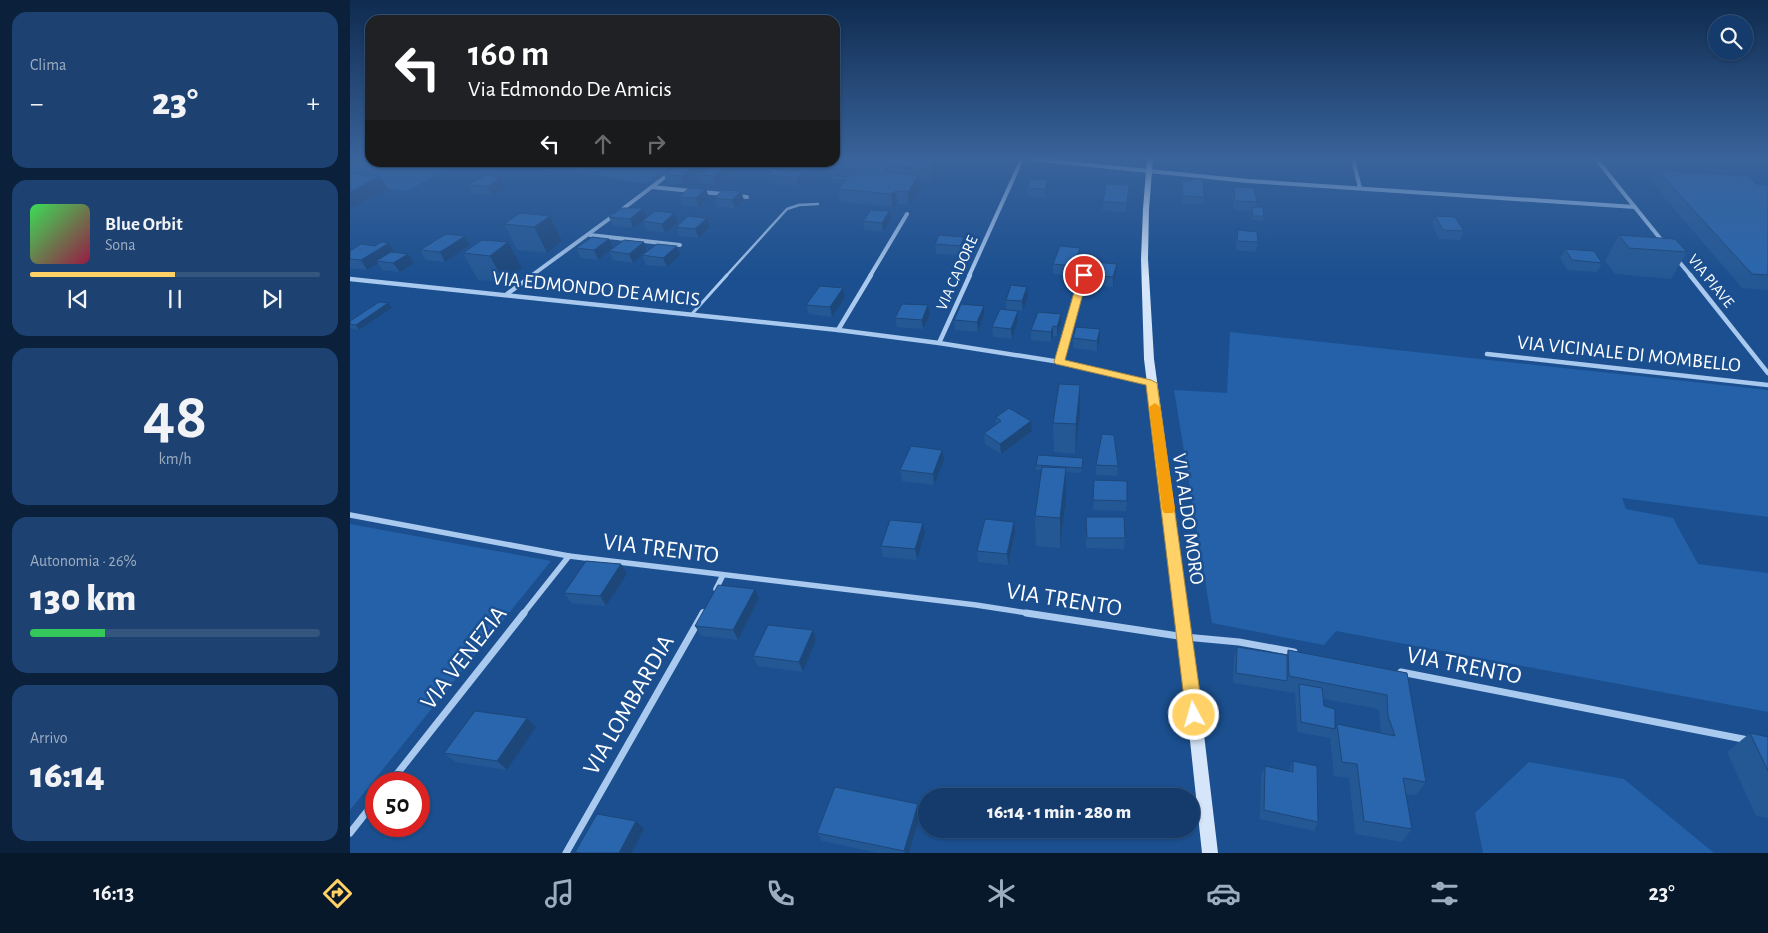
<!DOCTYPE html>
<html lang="it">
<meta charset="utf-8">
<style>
body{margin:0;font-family:"Alegreya Sans",sans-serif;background:#1d4271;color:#f1f3f6;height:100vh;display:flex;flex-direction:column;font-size:19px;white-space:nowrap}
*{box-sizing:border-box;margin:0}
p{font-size:16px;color:#9dadc1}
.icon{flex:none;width:28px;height:28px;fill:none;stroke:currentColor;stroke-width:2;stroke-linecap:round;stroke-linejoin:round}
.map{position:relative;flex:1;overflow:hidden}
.details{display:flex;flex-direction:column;gap:12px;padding:12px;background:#0b203b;width:350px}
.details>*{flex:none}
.top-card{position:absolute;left:15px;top:15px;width:475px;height:152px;border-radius:15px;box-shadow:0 1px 4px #0004,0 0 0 1px #33557e;background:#202124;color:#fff;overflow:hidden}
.controls{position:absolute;left:1358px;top:15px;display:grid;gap:10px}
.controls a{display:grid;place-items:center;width:45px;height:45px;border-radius:50%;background:#143b6b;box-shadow:0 1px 4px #0004,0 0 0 1px #33557e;font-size:25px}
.speed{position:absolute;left:15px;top:772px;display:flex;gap:10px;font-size:25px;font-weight:700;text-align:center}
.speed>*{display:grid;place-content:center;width:65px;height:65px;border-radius:50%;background:#143b6b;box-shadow:0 1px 4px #0004,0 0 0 1px #33557e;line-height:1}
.speed .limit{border:8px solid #d22;background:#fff;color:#111}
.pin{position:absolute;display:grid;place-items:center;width:42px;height:42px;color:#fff;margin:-21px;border:2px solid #fff;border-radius:50%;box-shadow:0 1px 5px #0007}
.me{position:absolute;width:55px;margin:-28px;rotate:354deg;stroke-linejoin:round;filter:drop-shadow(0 0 4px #0008)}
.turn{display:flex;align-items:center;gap:18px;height:105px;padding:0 20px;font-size:22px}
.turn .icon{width:65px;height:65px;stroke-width:2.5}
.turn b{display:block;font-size:35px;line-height:42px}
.lanes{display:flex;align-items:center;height:48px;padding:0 20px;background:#0003;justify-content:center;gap:25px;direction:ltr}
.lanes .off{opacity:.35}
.big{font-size:38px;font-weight:800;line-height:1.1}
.details .widget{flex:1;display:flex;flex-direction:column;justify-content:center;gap:8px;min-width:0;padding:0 18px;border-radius:15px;background:#1d4271}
.details .dial{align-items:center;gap:0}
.dial b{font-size:65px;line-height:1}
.song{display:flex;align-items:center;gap:15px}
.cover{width:60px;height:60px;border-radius:8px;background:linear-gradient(135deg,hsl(130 70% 55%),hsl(340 70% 35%))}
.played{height:5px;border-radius:2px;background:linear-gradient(90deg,#ffd166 50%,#33557e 50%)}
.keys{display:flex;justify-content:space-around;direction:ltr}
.heat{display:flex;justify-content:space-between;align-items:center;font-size:28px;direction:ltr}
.charge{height:8px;border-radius:4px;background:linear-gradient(90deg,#34c759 26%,#33557e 0)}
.trip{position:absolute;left:568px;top:788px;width:282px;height:50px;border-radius:25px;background:#143b6b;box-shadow:0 1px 4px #0004,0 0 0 1px #33557e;font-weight:800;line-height:50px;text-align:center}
.dock{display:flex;height:80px;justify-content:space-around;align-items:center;background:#08182b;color:#9dadc1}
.dock .icon{width:35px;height:35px}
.dock .current{color:#ffd166}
.dock b{font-size:22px;color:#f1f3f6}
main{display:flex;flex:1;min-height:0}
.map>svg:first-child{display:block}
</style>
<main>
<section class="details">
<div class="widget"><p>Clima</p>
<div class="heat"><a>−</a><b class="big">23°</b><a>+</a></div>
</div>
<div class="widget">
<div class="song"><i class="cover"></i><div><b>Blue Orbit</b><p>Sona</p></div></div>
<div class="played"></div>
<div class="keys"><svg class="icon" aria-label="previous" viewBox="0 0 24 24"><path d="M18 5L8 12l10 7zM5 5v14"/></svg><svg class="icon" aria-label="pause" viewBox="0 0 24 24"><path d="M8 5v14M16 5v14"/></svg><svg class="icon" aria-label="next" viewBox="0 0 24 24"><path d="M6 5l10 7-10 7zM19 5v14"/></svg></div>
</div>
<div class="widget dial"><b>48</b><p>km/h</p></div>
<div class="widget"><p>Autonomia · 26%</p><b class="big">130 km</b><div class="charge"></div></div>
<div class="widget"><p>Arrivo</p><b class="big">16:14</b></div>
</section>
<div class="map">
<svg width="1418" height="853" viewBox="0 0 1418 853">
<rect width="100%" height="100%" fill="#1b4f8f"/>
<g fill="#2461a8">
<path d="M0,159h20v3l88,1 -51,28 -19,-2 -38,20z"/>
<path d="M199,163l82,-1 40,4 -25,18 -76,-14 -26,1z"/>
<path d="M880,332l538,58v127l-146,-19 4,11 47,9 25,46 70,9v139l-432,-81 -12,14 -112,-22 -38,-233 53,3z"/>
<path d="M0,524l201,37 -201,249z"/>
<path d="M1179,762l95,17 90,74h-231l-8,-40z"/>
</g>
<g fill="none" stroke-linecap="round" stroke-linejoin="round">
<path stroke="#a9c9ee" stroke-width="2.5" d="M376,276l61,-67 12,-4 19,-1"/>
<path stroke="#a9c9ee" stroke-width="3" d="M341,315l36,-40"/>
<g stroke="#a9c9ee" stroke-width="4">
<path d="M680,159l218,22 387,26"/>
<path d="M1003,159l7,29"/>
<path d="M1246,159l67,83"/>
<path d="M305,162l27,2"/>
<path d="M302,187l39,4"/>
<path d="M352,192l21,2"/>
<path d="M387,196l10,1"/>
<path d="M270,211l49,-37"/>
<path d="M240,235l90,10"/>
<path d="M1326,258l15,18"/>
<path d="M181,276l82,-60"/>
<path d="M520,276l37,-62"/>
<path d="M619,276l53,-117"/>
<path d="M733,276l5,-19"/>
</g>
<g stroke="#a9c9ee" stroke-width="4.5">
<path d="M1340,275l78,98"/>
<path d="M0,279l488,51 101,13 121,19 91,21"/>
<path d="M157,294l26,-19"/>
<path d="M488,330l33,-55"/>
<path d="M589,343l31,-68"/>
<path d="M1137,354l281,31"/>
<path d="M710,362l23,-87"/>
</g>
<g stroke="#a9c9ee" stroke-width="5.5">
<path d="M0,515l219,41 407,49 58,9"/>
<path d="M366,589l7,-14"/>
<path d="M173,614l46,-58"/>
<path d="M352,614l1,-2"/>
</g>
<g stroke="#a9c9ee" stroke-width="7">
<path d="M676,613l159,24 54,5 55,10"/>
<path d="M1051,672l347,68"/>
<path d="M39,784l135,-171"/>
<path d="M0,833l26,-33"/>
<path d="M216,853l137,-240"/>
</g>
<path fill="#d6e6fa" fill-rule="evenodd" d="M797,159h6l-4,50 -1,50 6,100 43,316 21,178h-16l-19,-178 -39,-316 -3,-100 2,-50z"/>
</g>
<g fill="#245895" fill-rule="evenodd">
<path d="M500,159h96l-14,23 -12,-1 1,7 -12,17 -12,-1 -4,3 -53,-5 -2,-13 4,-5 -10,-1 -1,-4 11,-3 -1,-8z"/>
<path d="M820,159h21l-1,3 -20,-1z"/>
<path d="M376,166l3,8 -13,11 -15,-2 -2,-8z"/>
<path d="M1307,170l99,14 12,1v105l-26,-2 -91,-106z"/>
<path d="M452,172l2,8 -6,6 -29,-3 -2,-8z"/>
<path d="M314,174h34l-14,10 -17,-1z"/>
<path d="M151,178l4,9 -13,8 -19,-1 -5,-9z"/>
<path d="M840,179l14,18 -1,8 -21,-1 -1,-14 1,-9h8z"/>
<path d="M698,180v9l-3,9 -18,-2v-8z"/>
<path d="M884,187l23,15 -1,5 8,9 -1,5 -11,-1 -1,-9 -17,-1 -2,-15z"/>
<path d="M356,189l3,9 -10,9 -17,-2 -3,-8z"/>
<path d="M778,194l-2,18 -23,-1v-9z"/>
<path d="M364,198l30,2 -9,8 -18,-1z"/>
<path d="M539,211l2,9 -8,12 -19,-2 -1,-9z"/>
<path d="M200,216l12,25 -15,12 -30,-3 -13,-26z"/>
<path d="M1085,216l29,15 -4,9 -21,-1 -7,-14z"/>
<path d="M259,217h38l-14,11 -20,-2z"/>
<path d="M292,221l36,1 -13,11 -19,-3z"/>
<path d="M326,227h34l-11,11 -20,-2z"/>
<path d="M888,230l20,12 -2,10 -20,-2v-11z"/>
<path d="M1269,235l68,17 -16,27 -56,-5 -10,-13z"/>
<path d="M132,240l40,28 -18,14 -26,-2 -15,-27z"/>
<path d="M294,242l3,9 -14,12 -20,-3 -4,-9 -11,9 -17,-2 -5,-10h37z"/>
<path d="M39,243l6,9 13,2 6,9 -14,9 -18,-2 -4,-7 -11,7 -17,-2v-17z"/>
<path d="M585,244l30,2 -4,9 -25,-1z"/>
<path d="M120,245l-25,17 -19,-2 -6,-10z"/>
<path d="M730,248v10l-6,18 -21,-2v-10z"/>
<path d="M1215,249l37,14 -5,9 -30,-2 -7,-12z"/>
<path d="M292,255h38l-13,12 -21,-2z"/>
<path d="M766,273l-3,14 -23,-3v-9z"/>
<path d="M493,288l2,10 -13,19 -23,-3 -3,-9z"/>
<path d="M678,296l-5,15 -14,-1 9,10 -6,19 -19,-2 -1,-10 14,-18v-9z"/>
<path d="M578,305l2,10 -7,14 -26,-2 -2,-9z"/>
<path d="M634,306v9l-6,17 -23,-2 -1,-10z"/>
<path d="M42,308l-33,22 -9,-2v-7z"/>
<path d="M711,314v10l-4,12h-4l-2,6 -20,-2v-10z"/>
<path d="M750,329v10l-3,12 -24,-3v-10z"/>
<path d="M730,414l-5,40 -21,-2 -1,-29z"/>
<path d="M646,417l35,4 1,10 -31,23 -16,-10 -1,-11 12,-8z"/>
<path d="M733,458l-2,15 -15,-1v26l-6,50 -24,-2 -1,-30 7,-46h-6v-5z"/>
<path d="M594,460l-10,25 -32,-4 -2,-11z"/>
<path d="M746,465l22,1 -1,10 -21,-1z"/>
<path d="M744,480l33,21 -1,10 -33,-1z"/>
<path d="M736,517l39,21 -1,11 -38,-1z"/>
<path d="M575,533l-8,27 -34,-3 -2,-11z"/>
<path d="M665,533l-7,32 -30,-3 -1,-11z"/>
<path d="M277,574l-21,32 -35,-3 -7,-10z"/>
<path d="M409,599l-21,41 -37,-4 -6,-10z"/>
<path d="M463,630l3,10 -13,32 -45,-6 -5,-10z"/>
<path d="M887,647l50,8 1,-5 119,23 19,109 -10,13 -10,-1 6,35 -10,13 -47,-8 -6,-56 -15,-2 -4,-38 -33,-6 -2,-39 -62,-10 1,-26zM974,699l55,10 2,24 -44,-9 -2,5 -11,-23z"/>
<path d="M186,727l-29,43 -52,-8 -11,-9z"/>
<path d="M1400,733l18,4v81l-12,-2 -29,-64z"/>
<path d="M943,761l25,61 -4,9 -54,-12 1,-44 4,-9 24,5z"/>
<path d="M571,813l-12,40h-31l-56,-12 -5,-8z"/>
</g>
<g fill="#1d4779">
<path d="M587,159h9l-14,23 -1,-13z"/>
<path d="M345,166l3,8 -14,10 -2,-8z"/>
<path d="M376,166l3,8 -13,11 -2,-9z"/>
<path d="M538,166l2,13 -6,-7z"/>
<path d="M452,172l2,8 -6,6 -2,-8z"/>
<path d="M569,175l2,13 -12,17 -1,-13z"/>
<path d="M30,176l8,13 -38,20v-17z"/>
<path d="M151,178l4,9 -13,8 -4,-9z"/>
<path d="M698,180v9l-3,9v-9z"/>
<path d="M356,189l3,9 -10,9 -3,-9z"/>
<path d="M391,191l3,9 -9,8 -3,-8z"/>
<path d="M546,191l1,13 -4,3 -2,-13z"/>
<path d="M293,208l4,9 -14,11 -3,-9z"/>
<path d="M539,211l2,9 -8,12 -1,-9z"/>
<path d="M324,213l4,9 -13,11 -3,-9z"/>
<path d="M200,216l12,25 -15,12 -13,-26z"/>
<path d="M357,218l3,9 -11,11 -4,-9z"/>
<path d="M115,236l5,9 -25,17 -5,-10z"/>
<path d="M614,237l1,9 -4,9 -1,-9z"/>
<path d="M259,239l4,9 -15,12 -4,-10z"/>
<path d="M158,242l14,26 -18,14 -14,-26z"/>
<path d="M294,242l3,9 -14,12 -4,-9z"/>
<path d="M39,243l6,9 -19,9 2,2 -11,7 -6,-10z"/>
<path d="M327,246l3,9 -13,12 -4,-9z"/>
<path d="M730,248v10l-6,18v-10z"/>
<path d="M58,254l6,9 -14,9 -7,-9z"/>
<path d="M767,264l-1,9 -3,14v-10z"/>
<path d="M677,287l1,9 -5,15 -1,-10z"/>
<path d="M493,288l2,10 -13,19 -2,-10z"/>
<path d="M38,303l4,5 -33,22 -3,-5z"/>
<path d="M578,305l2,10 -7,14 -1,-9z"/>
<path d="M634,306v9l-6,17 -1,-10z"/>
<path d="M668,311v9l-6,19 -1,-10z"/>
<path d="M711,314v10l-4,12v-9z"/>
<path d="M703,326v10l-2,6v-10z"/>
<path d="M750,329v10l-3,12v-10z"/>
<path d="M730,385v29l-5,40 1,-30z"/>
<path d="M681,421l1,10 -31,23 -1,-10z"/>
<path d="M592,450l2,10 -10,25 -1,-11z"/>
<path d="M716,468v30l-6,50v-30z"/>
<path d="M664,522l1,11 -7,32 -1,-11z"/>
<path d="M573,523l2,10 -8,27 -2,-11z"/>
<path d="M271,564l6,10 -21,32 -6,-10z"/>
<path d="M405,589l4,10 -21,41 -5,-10z"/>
<path d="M463,630l3,10 -13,32 -4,-10z"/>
<path d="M177,718l9,9 -29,43 -10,-9z"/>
<path d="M568,804l3,9 -12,40h-4l-1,-2z"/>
<path d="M286,821l8,8 -12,24h-13z"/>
</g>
<g fill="#2a66ad" stroke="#1d4779">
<path d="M500,159h87l-6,10 -43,-3 -4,6 35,3 -11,17 -12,-1 -5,3 -53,-5 18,-20 -15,-1z"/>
<path d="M327,164l18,2 -13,10 -18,-2z"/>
<path d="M362,165l14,1 -12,10 -15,-1z"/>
<path d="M423,169l29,3 -6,6 -29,-3z"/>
<path d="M1307,170l90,6 9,8 12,1v90l-16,-1z"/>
<path d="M0,173l30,3 -30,16z"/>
<path d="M135,175l16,3 -13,8 -20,-1z"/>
<path d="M483,175l16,2 -3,3 -15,-1z"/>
<path d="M680,179l18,1 -3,9 -18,-1z"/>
<path d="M840,179h13l1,18 -21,-1 -1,-15h9z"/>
<path d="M756,184l23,1 -2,18 -24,-1z"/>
<path d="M884,187l20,1 3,14 -22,-1z"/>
<path d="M339,188l17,1 -10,9 -17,-1z"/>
<path d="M373,190l18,1 -9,9 -18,-2z"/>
<path d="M902,207h11l1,9h-11z"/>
<path d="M271,208h22l-13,11 -21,-2z"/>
<path d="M521,210l18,1 -7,12 -19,-2z"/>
<path d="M305,211l19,2 -12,11 -20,-3z"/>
<path d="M170,213l30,3 -16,11 -30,-3z"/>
<path d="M338,216l19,2 -12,11 -19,-2z"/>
<path d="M1085,216l20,1 9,14 -21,-1z"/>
<path d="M888,230l19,2 1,10 -21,-1z"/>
<path d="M96,234l19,2 -25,16 -20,-2z"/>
<path d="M589,235l25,2 -4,9 -25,-2z"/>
<path d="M1269,235l56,4 12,13 -58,-4z"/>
<path d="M242,237l17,2 -15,11 -18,-2z"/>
<path d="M132,240l26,2 -18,14 -27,-3z"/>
<path d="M274,240l20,2 -15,12 -20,-3z"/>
<path d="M31,242l8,1 -28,17 -11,-1v-8l11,-7 14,2z"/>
<path d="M307,244l20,2 -14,12 -21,-3z"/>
<path d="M710,246l20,2 -6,18 -21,-2z"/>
<path d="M1215,249l29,2 8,12 -30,-3z"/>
<path d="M41,252l17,2 -15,9 -17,-2z"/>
<path d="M744,262l23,2 -4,13 -23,-2z"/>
<path d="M661,285l16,2 -5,14 -16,-1z"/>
<path d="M470,286l23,2 -13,19 -24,-2z"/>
<path d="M29,302l9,1 -32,22 -6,-1v-3z"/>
<path d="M552,304l26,1 -6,15 -27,-2z"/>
<path d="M611,304l23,2 -7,16 -23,-2z"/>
<path d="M650,309l18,2 -7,18 -19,-2z"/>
<path d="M688,312l23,2 -4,13 -4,-1 -2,6 -20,-2z"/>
<path d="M726,327l24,2 -3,12 -24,-3z"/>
<path d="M709,384l21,1 -4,39 -23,-1z"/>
<path d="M659,408l22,13 -31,23 -16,-11 17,-12 -5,-4z"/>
<path d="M752,434l12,1 4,31 -22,-1z"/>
<path d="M561,446l31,4 -9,24 -33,-4z"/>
<path d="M688,455l45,3 -1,10 -46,-3z"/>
<path d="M692,467l24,1 -6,50 -25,-2z"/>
<path d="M744,480l33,1v20l-34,-1z"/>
<path d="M736,517h38l1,21h-38z"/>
<path d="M635,519l29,3 -7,32 -30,-3z"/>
<path d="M540,520l33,3 -8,26 -34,-3z"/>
<path d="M236,561l35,3 -21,32 -36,-3z"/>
<path d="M368,585l37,4 -22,41 -38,-4z"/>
<path d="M418,625l45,5 -14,32 -46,-6z"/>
<path d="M887,647l50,8v26l-51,-8z"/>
<path d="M938,650l119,23 19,109 -23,-4 9,51 -48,-8 -7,-57 -15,-2 -5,-38 58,12 -7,-20 -1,-21 -98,-19z"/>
<path d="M949,684l23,4 2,18 11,3v20l-34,-7z"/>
<path d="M125,711l52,7 -30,43 -53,-8z"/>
<path d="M1400,733l18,4v34z"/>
<path d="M943,761l24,5 1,56 -54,-12 1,-44 28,6z"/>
<path d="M485,787l83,17 -14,47 -87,-18z"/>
<path d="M247,814l39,7 -17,32h-40l-4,-1z"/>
</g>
<linearGradient id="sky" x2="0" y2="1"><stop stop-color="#0f2b4f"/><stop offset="0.57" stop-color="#39639b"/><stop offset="1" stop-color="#39639b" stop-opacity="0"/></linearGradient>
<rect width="1418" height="278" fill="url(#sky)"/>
<path fill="#ffd166" stroke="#a68842" d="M734,272l4,3 -23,85 86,20 6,3 46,332 -3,5 -6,2 -5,-2 -3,-5 -40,-330 -90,-21 -2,-2 25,-87z"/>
<path fill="#f59e0b" d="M805,403l5,4 15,102 -2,4h-9l-2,-4 -13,-102z"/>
<g text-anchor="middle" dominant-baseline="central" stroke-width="5" stroke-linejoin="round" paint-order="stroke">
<g font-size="16" fill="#fff" stroke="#1b4f8f">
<text transform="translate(607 273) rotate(-66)">VIA CADORE</text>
<text transform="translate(1361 281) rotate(51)">VIA PIAVE</text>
</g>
<g font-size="20" fill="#fff" stroke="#1b4f8f">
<text transform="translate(246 289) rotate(6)">VIA EDMONDO DE AMICIS</text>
<text transform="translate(1279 354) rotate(6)">VIA VICINALE DI MOMBELLO</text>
<text transform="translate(838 519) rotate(82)">VIA ALDO MORO</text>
</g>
<g font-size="24" fill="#fff" stroke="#1b4f8f">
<text transform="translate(311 549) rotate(7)">VIA TRENTO</text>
<text transform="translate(714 600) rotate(9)">VIA TRENTO</text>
<text transform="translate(114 658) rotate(-52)">VIA VENEZIA</text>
<text transform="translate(1114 666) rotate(11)">VIA TRENTO</text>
<text transform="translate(279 705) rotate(-60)">VIA LOMBARDIA</text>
</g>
</g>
</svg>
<div class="controls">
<a><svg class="icon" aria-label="search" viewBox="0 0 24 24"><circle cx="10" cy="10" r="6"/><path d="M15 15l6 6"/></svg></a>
</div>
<div class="speed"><div class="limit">50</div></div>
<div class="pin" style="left:734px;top:275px;background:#d93025"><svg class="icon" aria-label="arrive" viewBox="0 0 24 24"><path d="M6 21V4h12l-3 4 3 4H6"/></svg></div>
<svg class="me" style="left:844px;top:715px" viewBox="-20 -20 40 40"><circle r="17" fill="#ffd166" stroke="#fff" stroke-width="3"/><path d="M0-11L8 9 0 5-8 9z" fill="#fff"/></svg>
<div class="trip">16:14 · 1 min · 280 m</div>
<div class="top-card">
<div class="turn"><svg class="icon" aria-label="left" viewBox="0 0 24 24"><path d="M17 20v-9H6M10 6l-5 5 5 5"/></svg><div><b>160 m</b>Via Edmondo De Amicis</div></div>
<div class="lanes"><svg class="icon" aria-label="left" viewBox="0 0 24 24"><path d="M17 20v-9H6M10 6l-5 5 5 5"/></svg><svg class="icon off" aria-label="ahead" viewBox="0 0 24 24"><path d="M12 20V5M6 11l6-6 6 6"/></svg><svg class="icon off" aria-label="right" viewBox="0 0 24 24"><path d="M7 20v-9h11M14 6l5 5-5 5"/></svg></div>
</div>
</div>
</main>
<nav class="dock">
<b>16:13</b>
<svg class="icon current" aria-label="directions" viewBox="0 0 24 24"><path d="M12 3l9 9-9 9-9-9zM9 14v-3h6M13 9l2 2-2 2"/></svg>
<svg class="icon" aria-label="music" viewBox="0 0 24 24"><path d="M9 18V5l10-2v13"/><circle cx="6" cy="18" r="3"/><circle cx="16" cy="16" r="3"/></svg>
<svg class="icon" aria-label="phone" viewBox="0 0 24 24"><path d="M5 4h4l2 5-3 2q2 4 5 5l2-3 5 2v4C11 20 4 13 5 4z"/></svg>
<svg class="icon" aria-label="climate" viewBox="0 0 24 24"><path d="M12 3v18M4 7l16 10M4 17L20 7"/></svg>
<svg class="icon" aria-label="car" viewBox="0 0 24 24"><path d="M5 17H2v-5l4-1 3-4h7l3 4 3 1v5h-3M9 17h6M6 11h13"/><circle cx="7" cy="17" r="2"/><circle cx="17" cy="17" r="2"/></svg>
<svg class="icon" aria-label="filters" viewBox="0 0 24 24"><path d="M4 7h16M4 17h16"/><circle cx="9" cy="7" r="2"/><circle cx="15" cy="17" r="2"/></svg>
<b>23°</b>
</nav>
